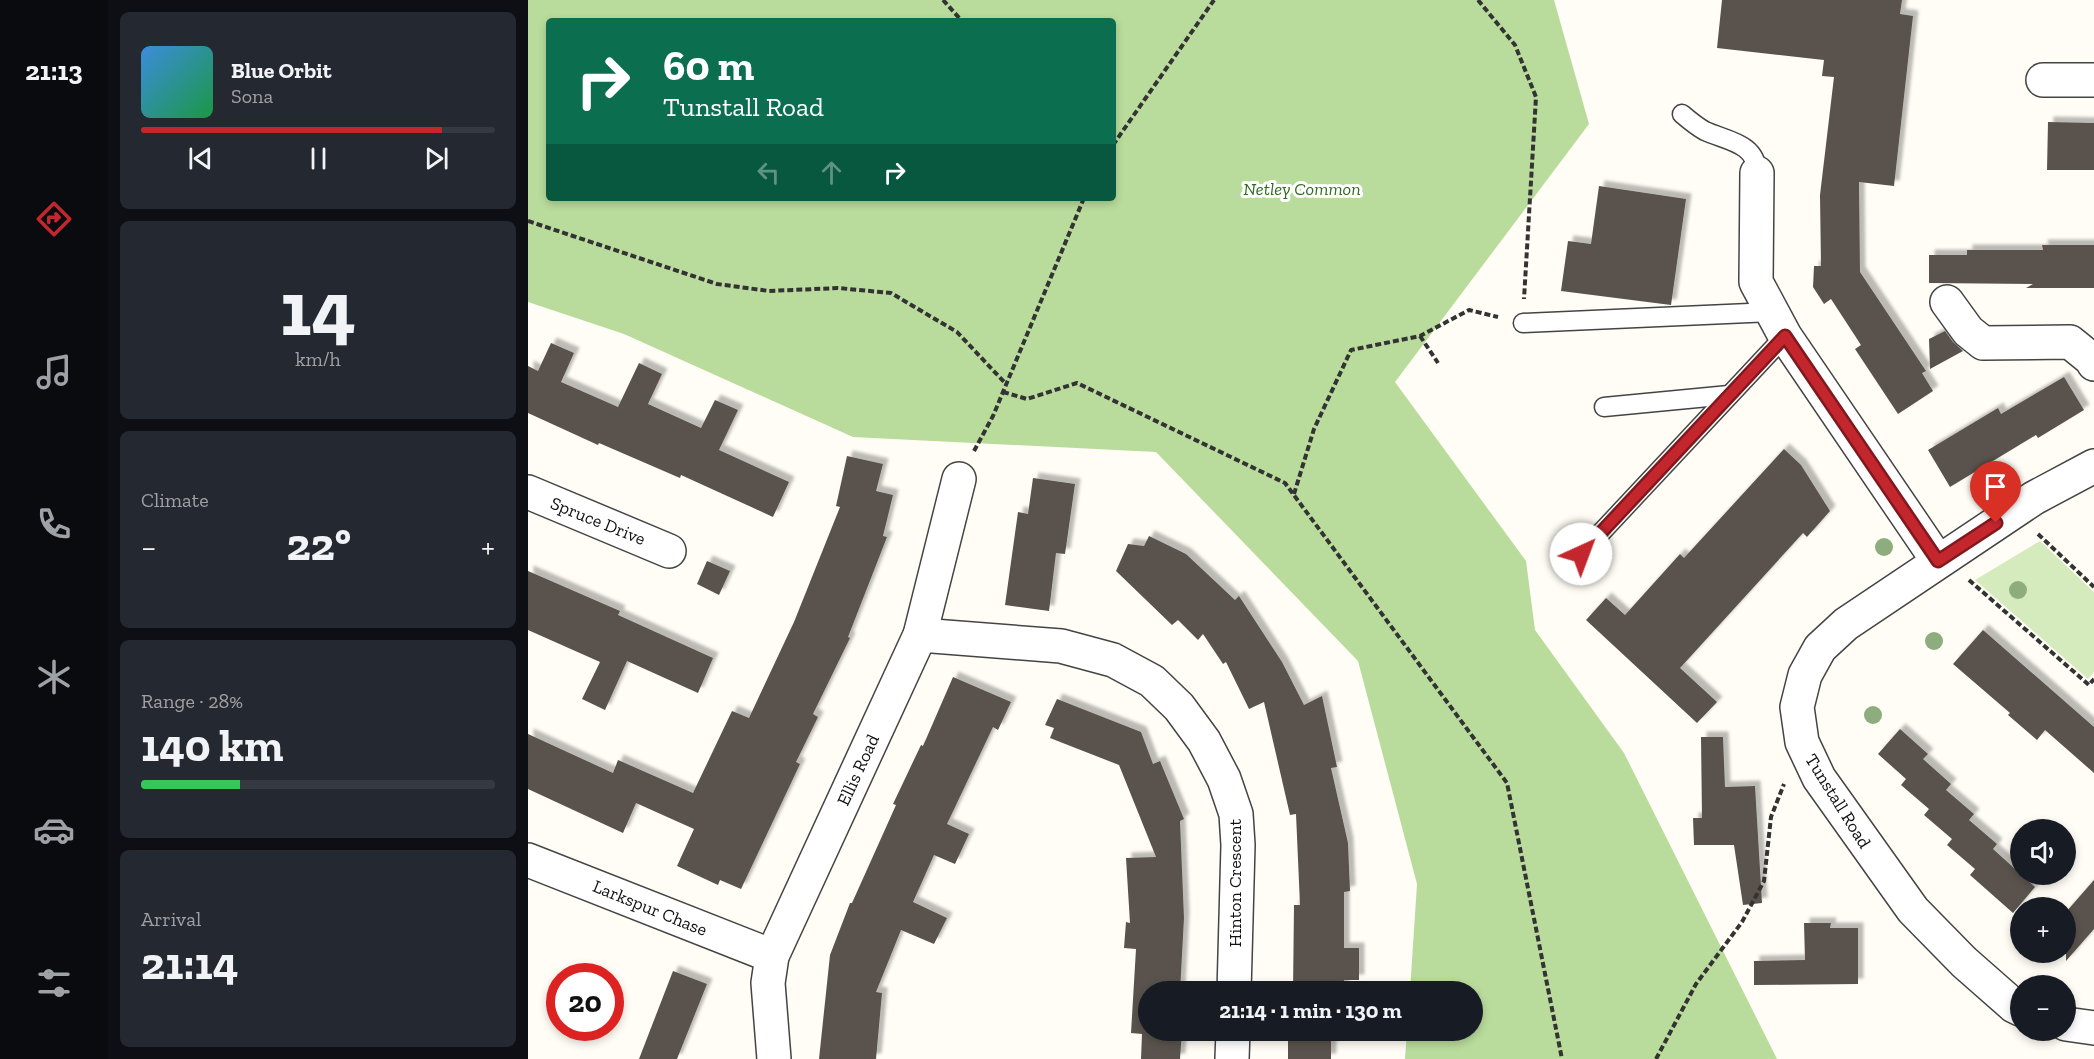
<!DOCTYPE html>
<meta charset="utf-8">
<style>
body{margin:0;font-family:"Zilla Slab",serif;background:#242831;color:#f1f3f6;height:100vh;display:flex;flex-direction:column;font-size:22px;white-space:nowrap}
*{box-sizing:border-box;margin:0}
p{font-size:20px;color:#9ea1a6}
.icon{flex:none;width:33px;height:33px;fill:none;stroke:currentColor;stroke-width:2;stroke-linecap:round;stroke-linejoin:round}
.map{position:relative;flex:1;overflow:hidden}
.drawer{display:flex;flex-direction:column;gap:12px;padding:12px;background:#0d0f14;width:420px}
.drawer>*{flex:none}
.banner{position:absolute;left:18px;top:18px;width:570px;height:183px;border-radius:6px;box-shadow:0 3px 9px #0003;background:#0b6e4f;color:#fff;overflow:hidden}
.fabs{position:absolute;left:1482px;top:819px;display:grid;gap:12px}
.fabs a{display:grid;place-items:center;width:66px;height:66px;border-radius:50%;background:#171b24;box-shadow:0 3px 9px #0003;font-size:30px}
.speed{position:absolute;left:18px;top:963px;display:flex;gap:12px;font-size:30px;font-weight:700;text-align:center}
.speed>*{display:grid;place-content:center;width:78px;height:78px;border-radius:50%;background:#171b24;box-shadow:0 3px 9px #0003;line-height:1}
.speed .limit{border:9px solid #d22;background:#fff;color:#111}
.pin{position:absolute;display:grid;place-items:center;width:51px;height:51px;color:#fff;margin:-62px -26px;border-radius:50% 50% 50% 0;rotate:-45deg;box-shadow:0 0 6px #0007}
.pin .icon{rotate:45deg}
.me{position:absolute;width:66px;margin:-33px;rotate:43deg;stroke-linejoin:round;filter:drop-shadow(0 0 4px #0008)}
.turn{display:flex;align-items:center;gap:21px;height:126px;padding:0 18px;font-size:27px}
.turn .icon{width:78px;height:78px;stroke-width:2.5}
.turn b{display:block;font-size:42px;line-height:51px}
.lanes{display:flex;align-items:center;height:57px;padding:0 18px;background:#0003;justify-content:center;gap:30px;direction:ltr}
.lanes .off{opacity:.35}
.big{font-size:45px;font-weight:700;line-height:1.1}
.drawer .widget{flex:1;display:flex;flex-direction:column;justify-content:center;gap:9px;min-width:0;padding:0 21px;border-radius:9px;background:#242831}
.drawer .dial{align-items:center;gap:0}
.dial b{font-size:78px;line-height:1}
.song{display:flex;align-items:center;gap:18px}
.cover{width:72px;height:72px;border-radius:9px;background:linear-gradient(135deg,hsl(210 70% 55%),hsl(140 70% 35%))}
.played{height:6px;border-radius:3px;background:linear-gradient(90deg,#c4262e 85%,#363941 85%)}
.keys{display:flex;justify-content:space-around;direction:ltr}
.heat{display:flex;justify-content:space-between;align-items:center;font-size:33px;direction:ltr}
.charge{height:9px;border-radius:4px;background:linear-gradient(90deg,#34c759 28%,#363941 0)}
.trip{position:absolute;left:610px;top:981px;width:345px;height:60px;border-radius:30px;background:#171b24;box-shadow:0 3px 9px #0003;font-weight:700;line-height:60px;text-align:center}
main{display:flex;flex:1;min-height:0}
.tabs{display:flex;flex-direction:column;width:108px;justify-content:space-around;align-items:center;background:#090b0e;color:#9ea1a6}
.tabs .icon{width:42px;height:42px}
.tabs .active{color:#c4262e}
.tabs b{font-size:27px;color:#f1f3f6}
.map>svg:first-child{display:block}
</style>
<main>
<nav class="tabs">
<b>21:13</b>
<svg class="icon active" aria-label="directions" viewBox="0 0 24 24"><path d="M12 3l9 9-9 9-9-9zM9 14v-3h6M13 9l2 2-2 2"/></svg>
<svg class="icon" aria-label="music" viewBox="0 0 24 24"><path d="M9 18V5l10-2v13"/><circle cx="6" cy="18" r="3"/><circle cx="16" cy="16" r="3"/></svg>
<svg class="icon" aria-label="phone" viewBox="0 0 24 24"><path d="M5 4h4l2 5-3 2q2 4 5 5l2-3 5 2v4C11 20 4 13 5 4z"/></svg>
<svg class="icon" aria-label="climate" viewBox="0 0 24 24"><path d="M12 3v18M4 7l16 10M4 17L20 7"/></svg>
<svg class="icon" aria-label="car" viewBox="0 0 24 24"><path d="M5 17H2v-5l4-1 3-4h7l3 4 3 1v5h-3M9 17h6M6 11h13"/><circle cx="7" cy="17" r="2"/><circle cx="17" cy="17" r="2"/></svg>
<svg class="icon" aria-label="filters" viewBox="0 0 24 24"><path d="M4 7h16M4 17h16"/><circle cx="9" cy="7" r="2"/><circle cx="15" cy="17" r="2"/></svg>
</nav>
<section class="drawer">
<div class="widget">
<div class="song"><i class="cover"></i><div><b>Blue Orbit</b><p>Sona</p></div></div>
<div class="played"></div>
<div class="keys"><svg class="icon" aria-label="previous" viewBox="0 0 24 24"><path d="M18 5L8 12l10 7zM5 5v14"/></svg><svg class="icon" aria-label="pause" viewBox="0 0 24 24"><path d="M8 5v14M16 5v14"/></svg><svg class="icon" aria-label="next" viewBox="0 0 24 24"><path d="M6 5l10 7-10 7zM19 5v14"/></svg></div>
</div>
<div class="widget dial"><b>14</b><p>km/h</p></div>
<div class="widget"><p>Climate</p>
<div class="heat"><a>−</a><b class="big">22°</b><a>+</a></div>
</div>
<div class="widget"><p>Range · 28%</p><b class="big">140 km</b><div class="charge"></div></div>
<div class="widget"><p>Arrival</p><b class="big">21:14</b></div>
</section>
<div class="map">
<svg width="1566" height="1059" viewBox="0 0 1566 1059">
<defs>
<filter id="shadow"><feDropShadow dx="5.5" dy="-5.5" stdDeviation="1.5" flood-color="#0004"/></filter>
</defs>
<rect width="100%" height="100%" fill="#fffdf5"/>
<path fill="#d5ebbd" d="M1512,541l54,51v80l-6,7 -113,-99z"/>
<path fill="#b9dc9c" fill-rule="evenodd" d="M0,0h1026l35,124 -194,258 131,179 9,69 89,123 153,306h-372l2,-28 66,-1v-38l-63,-1 7,-107 -59,-223 -202,-209 -303,-15 -229,-103 -96,-32zM21,21h564v177h-564z"/>
<g fill="#5a524d" filter="url(#shadow)">
<path d="M1194,0h180l-2,14 13,2 -19,170 -35,-4 1,90 66,99 -4,2 11,18 -35,23 -43,-65 6,-4 -30,-46 -7,5 -11,-17 1,-21h7l-1,-71 14,-118 -12,-1 2,-16 -107,-12z"/>
<path d="M1520,122l46,1v47h-47z"/>
<path d="M1071,186l87,13 -15,106 -110,-14 7,-50 23,3z"/>
<path d="M1514,245h52v43h-68l7,-4 -104,-1v-28h38v-5h76z"/>
<path d="M1417,331l8,11 10,9 -33,18 -1,-30z"/>
<path d="M23,343l23,10 -13,29 57,25 21,-44 23,11 -14,30 53,24 14,-28 23,10 -19,40 70,32 -16,35 -92,-42 -1,3 -81,-35 -1,2 -70,-32v-47l10,5z"/>
<path d="M1536,377l20,33 -46,28 -2,-3 -86,52 -22,-37 70,-42 3,6z"/>
<path d="M1256,449l17,16 29,46 -23,26 -4,-4 -123,135 37,34 -20,21 -111,-103 20,-22 19,17 55,-61 4,4z"/>
<path d="M319,456l36,8 -7,27 17,4 -10,41 4,1 -39,100 2,1 -37,76 5,3 -22,45 4,2 -59,125 -21,-9 -2,5 -41,-19 17,-37 -58,-26 -13,30 -95,-44v-55l85,39 5,-13 75,33 39,-82 17,7 45,-96 46,-115 -4,-1z"/>
<path d="M505,478l42,6 -10,70 -9,-1 -7,58 -44,-6 13,-93 10,2z"/>
<path d="M621,536l37,18 49,46 4,-4 43,66 22,43 18,-9 15,71 -6,1 17,75 2,48 -6,1v56h15v32h-15l-1,9h-12v3h-38l1,-87h6l-4,-91 -6,1 -26,-113 -15,7 -23,-47 -3,2 -20,-30 -5,6 -20,-20 -6,5 -56,-54 12,-27 16,2z"/>
<path d="M179,561l23,10 -11,24 -22,-11z"/>
<path d="M0,571l92,40 -2,4 95,43 -15,35 -71,-32 -22,49 -23,-11 18,-37 -72,-32z"/>
<path d="M1455,630l111,97v46l-49,-43 -8,10 -29,-25 2,-2 -57,-49z"/>
<path d="M425,677l58,25 -13,28 -5,-3 -46,97 22,10 -14,30 -21,-9 -21,47 34,16 -13,26 -33,-14 -25,62 6,1 -6,66h-57l11,-104 20,-52h2l44,-98 -3,-1 28,-59 2,1z"/>
<path d="M529,699l84,33 12,32 7,-3 24,58 -4,2 4,97 -4,74h-31v38h33l-2,29h-39l1,-25 -11,-1 5,-84 -12,-1 2,-26 4,1 -4,-65 30,-1 -37,-92 -69,-27 4,-10 -9,-3z"/>
<path d="M1372,729l28,25 -5,5 28,25 -5,6 28,24 -5,6 28,24 -4,5 42,38 -22,26 -43,-38 5,-6 -28,-24 5,-6 -28,-24 5,-6 -28,-24 5,-6 -28,-25z"/>
<path d="M1173,737h22l2,50 30,-1 7,117 -19,2 -9,-60h-40l-1,-27h9z"/>
<path d="M1566,880v49l-28,32v-49z"/>
<path d="M1276,923h27l-1,5h28v56l-104,1v-24l51,-1z"/>
<path d="M145,971l34,13 -30,75h-38z"/>
<rect x="760" y="1030" width="43" height="29"/>
</g>
<g fill="none" stroke-linecap="round" stroke-linejoin="round">
<g stroke="#444" stroke-width="21">
<g id="lane">
<path d="M1154,114c7,6 14,12 23,17 22,10 52,12 52,42"/>
<path d="M995,323l249,-11"/>
<path d="M1076,407l125,-12"/>
<path d="M1053,554l204,-218"/>
</g>
</g>
<g stroke="#444" stroke-width="36">
<g id="street">
<path d="M1515,80h51"/>
<path d="M1229,173l-1,109 29,54 153,225"/>
<path d="M1419,302l21,29 15,12 87,-1 21,17 3,5"/>
<path d="M0,492l141,59"/>
<path d="M392,635l141,11 52,14 39,21 27,26 25,34 20,38 12,35 2,31 -4,147"/>
<path d="M0,860l244,96"/>
<path d="M1492,1009l-6,-3 -50,-44 -51,-52 -94,-132 -17,-36 -5,-35 8,-32 15,-27 26,-24 188,-126 60,-32"/>
<path d="M1538,1024l28,4"/>
<path d="M246,1059l-6,-76 4,-27 148,-321 39,-156"/>
<path d="M704,1059l1,-29"/>
</g>
</g>
<g stroke="#333" stroke-width="4" stroke-dasharray="6 3" stroke-linecap="butt">
<path d="M415,0l19,21"/>
<path d="M950,0l37,45 21,52 -12,202"/>
<path d="M585,145l101,-145"/>
<path d="M0,221l189,63 52,7 69,-3 53,5 66,39 49,52"/>
<path d="M892,336l18,27"/>
<path d="M475,392l24,7 50,-16 208,100 222,300 55,276"/>
<path d="M446,451l19,-35 91,-218"/>
<path d="M766,494l20,-65 37,-79 69,-14 49,-26 29,7"/>
<path d="M1510,534l56,53"/>
<path d="M1441,580l120,105 5,-6"/>
<path d="M1128,1059l40,-75 46,-62 22,-41 7,-64 13,-33"/>
</g>
<use href="#lane" stroke="#fff" stroke-width="18"/>
<use href="#street" stroke="#fff" stroke-width="33"/>
</g>
<g fill="#8dad7f">
<circle cx="1356" cy="547" r="9"/>
<circle cx="1490" cy="590" r="9"/>
<circle cx="1406" cy="641" r="9"/>
<circle cx="1345" cy="715" r="9"/>
</g>
<g fill="none" stroke-linecap="round" stroke-linejoin="round">
<g stroke="#7f191e" stroke-width="15">
<path id="route" d="M1053,554l204,-218 153,225 58,-38"/>
</g>
<use href="#route" stroke="#c4262e" stroke-width="10"/>
</g>
<g text-anchor="middle" dominant-baseline="central" stroke-width="6" stroke-linejoin="round" paint-order="stroke">
<g font-size="18" font-style="italic" fill="#2f6b1f" stroke="#fff">
<text x="774" y="189">Netley Common</text>
</g>
<g font-size="18" fill="#111" stroke="#fff">
<text transform="translate(70 521) rotate(22)">Spruce Drive</text>
<text transform="translate(330 770) rotate(-65)">Ellis Road</text>
<text transform="translate(1310 801) rotate(58)">Tunstall Road</text>
<text transform="translate(707 883) rotate(-90)">Hinton Crescent</text>
<text transform="translate(122 908) rotate(22)">Larkspur Chase</text>
</g>
</g>
</svg>
<div class="fabs">
<a><svg class="icon" aria-label="sound" viewBox="0 0 24 24"><path d="M4 9h4l5-4v14l-5-4H4zM17 9q2 3 0 6"/></svg></a>
<a>+</a>
<a>−</a>
</div>
<div class="speed"><div class="limit">20</div></div>
<div class="pin" style="left:1468px;top:523px;background:#d93025"><svg class="icon" aria-label="arrive" viewBox="0 0 24 24"><path d="M6 21V4h12l-3 4 3 4H6"/></svg></div>
<svg class="me" style="left:1053px;top:554px" viewBox="-20 -20 40 40"><circle r="19" fill="#fff"/><path d="M0-13L10 11 0 6-10 11z" fill="#c4262e"/></svg>
<div class="trip">21:14 · 1 min · 130 m</div>
<div class="banner">
<div class="turn"><svg class="icon" aria-label="right" viewBox="0 0 24 24"><path d="M7 20v-9h11M14 6l5 5-5 5"/></svg><div><b>60 m</b>Tunstall Road</div></div>
<div class="lanes"><svg class="icon off" aria-label="left" viewBox="0 0 24 24"><path d="M17 20v-9H6M10 6l-5 5 5 5"/></svg><svg class="icon off" aria-label="ahead" viewBox="0 0 24 24"><path d="M12 20V5M6 11l6-6 6 6"/></svg><svg class="icon" aria-label="right" viewBox="0 0 24 24"><path d="M7 20v-9h11M14 6l5 5-5 5"/></svg></div>
</div>
</div>
</main>
